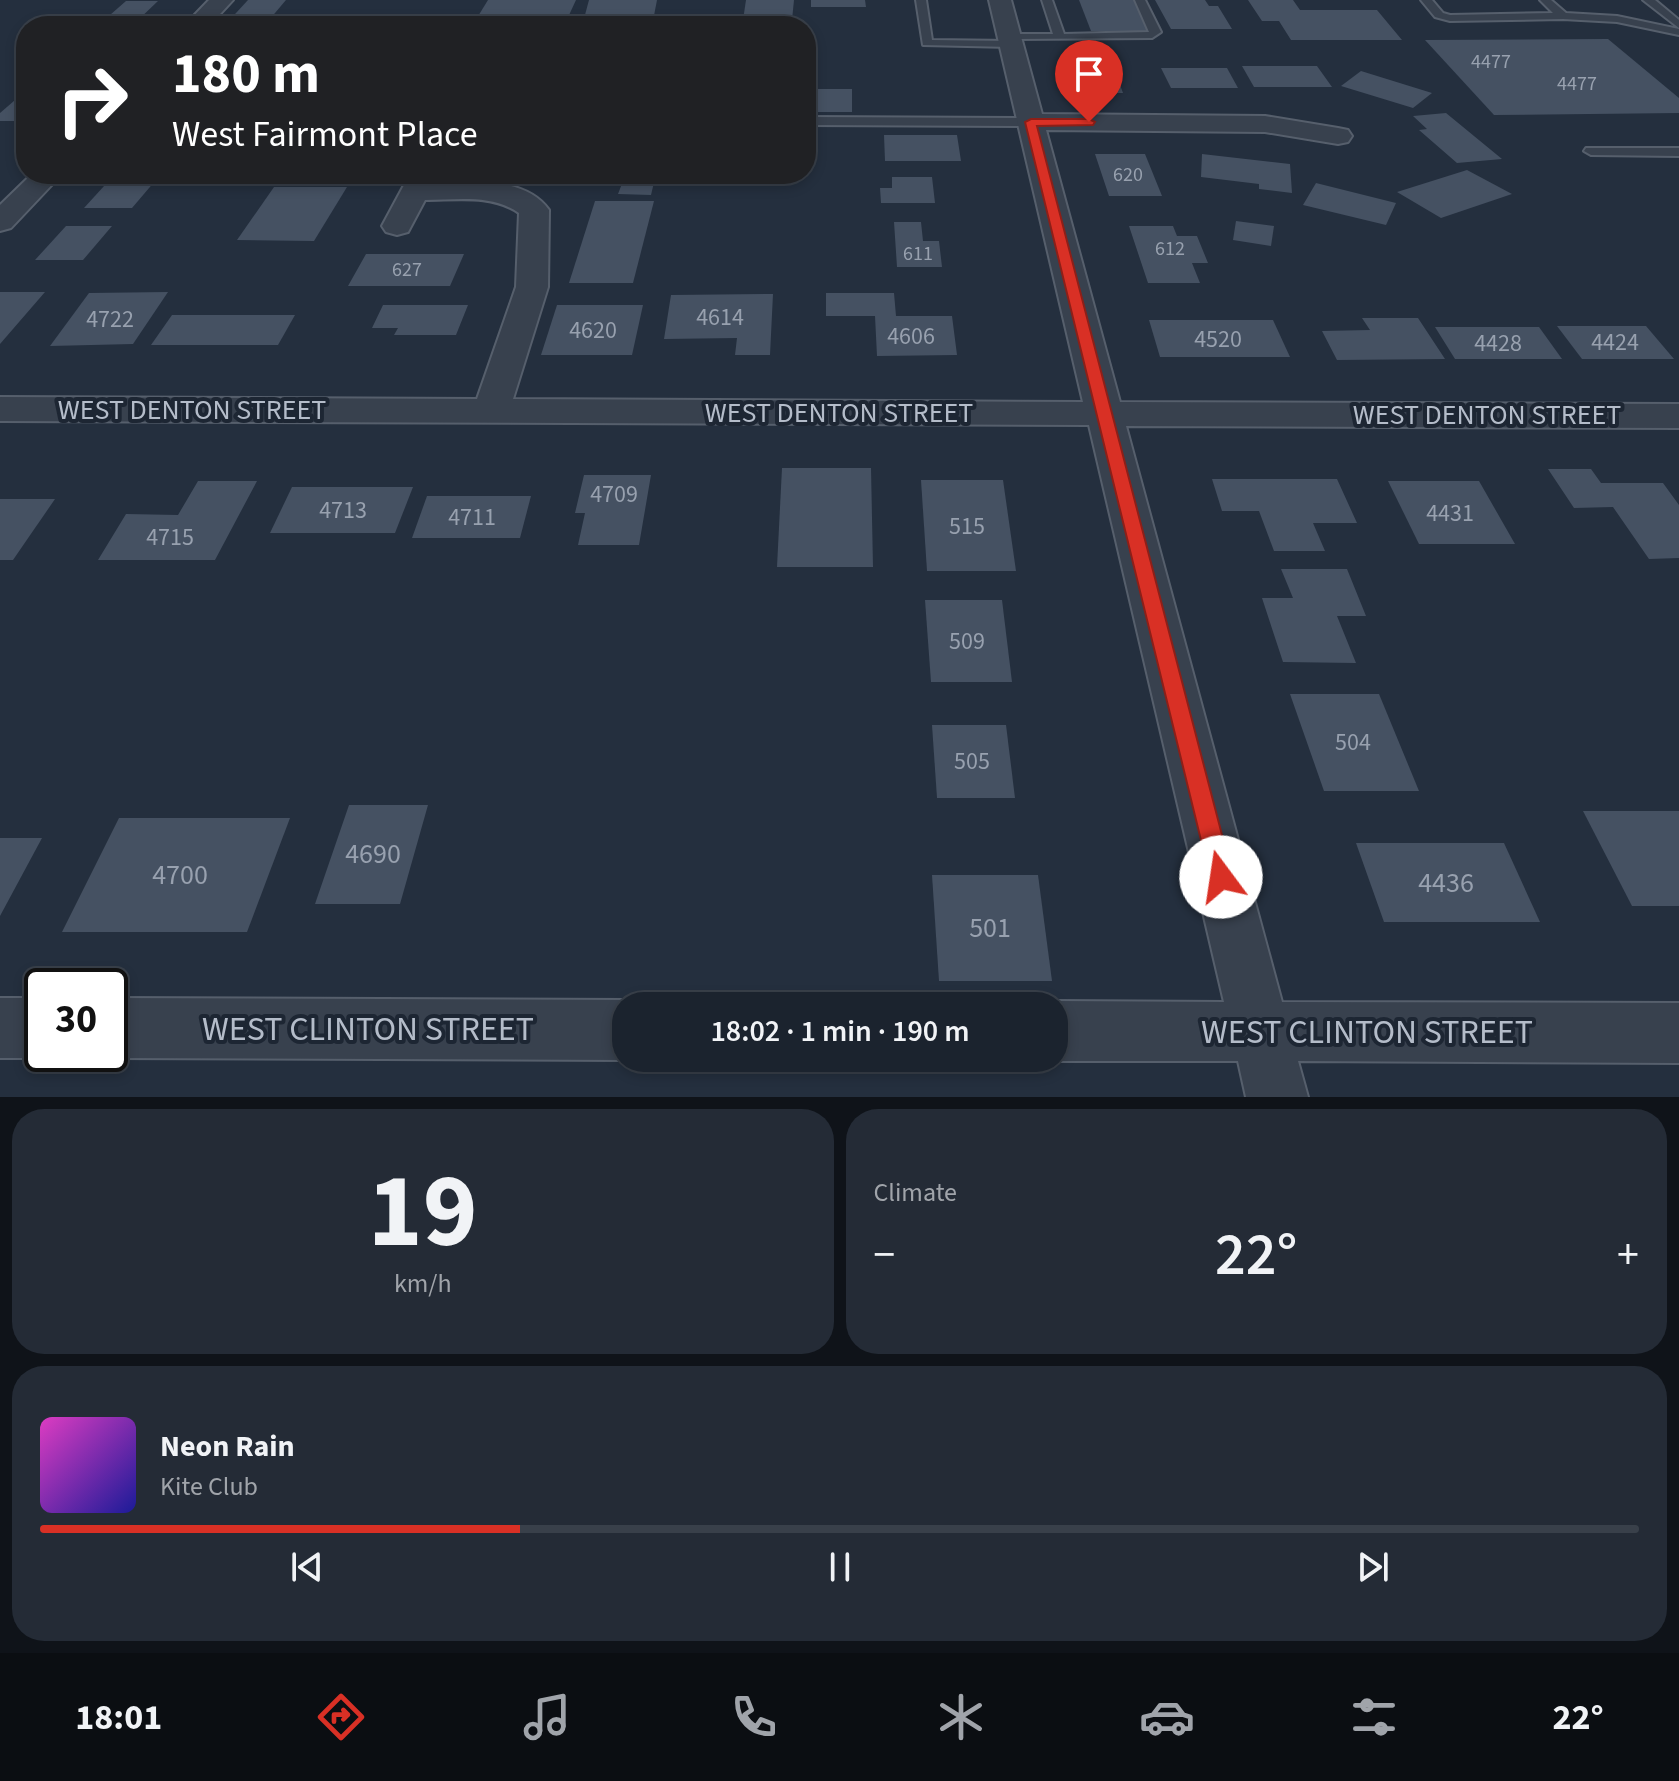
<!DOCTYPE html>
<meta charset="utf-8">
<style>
body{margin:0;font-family:"Source Sans 3",sans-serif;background:#242b36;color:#f1f3f6;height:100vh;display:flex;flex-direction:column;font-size:30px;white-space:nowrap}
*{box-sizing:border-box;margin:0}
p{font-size:26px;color:#a0a4aa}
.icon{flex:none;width:44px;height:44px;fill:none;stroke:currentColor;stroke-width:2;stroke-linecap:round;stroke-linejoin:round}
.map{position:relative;height:1097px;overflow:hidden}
.side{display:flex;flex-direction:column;gap:12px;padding:12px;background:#0f1319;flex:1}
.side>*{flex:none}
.banner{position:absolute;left:16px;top:16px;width:800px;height:168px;border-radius:32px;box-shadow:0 4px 12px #0003,0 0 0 2px #39404a;background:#202124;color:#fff;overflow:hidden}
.speed{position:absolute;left:24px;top:968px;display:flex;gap:16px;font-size:40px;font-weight:700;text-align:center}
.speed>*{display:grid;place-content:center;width:104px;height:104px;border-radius:50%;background:#1b232e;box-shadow:0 4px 12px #0003,0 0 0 2px #39404a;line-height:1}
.speed .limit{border:4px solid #111;border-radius:12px;background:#fff;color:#111}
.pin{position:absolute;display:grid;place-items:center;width:68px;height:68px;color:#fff;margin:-82px -34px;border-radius:50% 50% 50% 0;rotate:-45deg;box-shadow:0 0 8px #0007}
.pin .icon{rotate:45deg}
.me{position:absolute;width:88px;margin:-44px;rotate:346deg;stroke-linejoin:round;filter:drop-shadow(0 0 6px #0008)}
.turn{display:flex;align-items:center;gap:28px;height:168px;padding:0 24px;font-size:36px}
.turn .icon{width:104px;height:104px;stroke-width:2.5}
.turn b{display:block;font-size:56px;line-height:68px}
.big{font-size:60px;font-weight:600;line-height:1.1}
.side .card{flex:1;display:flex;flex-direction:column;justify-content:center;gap:12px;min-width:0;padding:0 28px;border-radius:32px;background:#242b36}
.side .dial{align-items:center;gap:0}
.dial b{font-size:104px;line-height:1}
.song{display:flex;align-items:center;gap:24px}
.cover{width:96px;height:96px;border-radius:12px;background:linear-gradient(135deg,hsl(310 70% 55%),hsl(240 70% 35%))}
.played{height:8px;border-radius:4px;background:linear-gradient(90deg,#d93025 30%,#39404a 30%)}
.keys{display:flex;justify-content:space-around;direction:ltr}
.heat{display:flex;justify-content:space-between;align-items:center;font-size:44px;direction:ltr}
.side .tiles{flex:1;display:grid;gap:12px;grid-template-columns:1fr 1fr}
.card:last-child{grid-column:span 2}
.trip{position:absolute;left:612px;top:992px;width:456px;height:80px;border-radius:32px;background:#1b232e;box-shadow:0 4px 12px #0003,0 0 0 2px #39404a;font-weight:600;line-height:80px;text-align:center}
.menu{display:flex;height:128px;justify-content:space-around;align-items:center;background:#0b0e12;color:#a0a4aa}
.menu .icon{width:56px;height:56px}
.menu .on{color:#d93025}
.menu b{font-size:36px;color:#f1f3f6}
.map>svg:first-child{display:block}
</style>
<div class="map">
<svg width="1679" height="1097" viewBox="0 0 1679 1097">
<rect width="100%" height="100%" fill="#242f3e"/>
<g fill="#455162">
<path d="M248,0h38l-22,26h-40z"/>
<path d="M488,0h88l-12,26h-92z"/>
<path d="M589,0h68l-5,26h-70z"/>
<path d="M746,0h48l-2,20h-49z"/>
<path d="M811,0h54l1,7h-55z"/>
<path d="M1079,0h56l14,31h-58z"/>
<path d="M1155,0h50l4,6h9l14,23h-61z"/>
<path d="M1248,0h45l7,10h77l25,30h-111l-12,-19h-17z"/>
<path d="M126,1h32l-22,21h-34z"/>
<path d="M363,16h48l-6,10h-50z"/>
<path d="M1608,39l71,59v15l-185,2 -69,-75z"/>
<path d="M1066,49h41l16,44h-44z"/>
<path d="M1242,66h75l15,21h-78z"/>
<path d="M1161,68h66l11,20h-67z"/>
<path d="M1361,71l71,22 -19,15 -72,-22z"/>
<rect x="806" y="89" width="46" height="23"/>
<path d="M22,94h4v27h-26v-8z"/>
<path d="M1446,113l56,46 -45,4 -38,-33 8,-1 -14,-13z"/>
<path d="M884,135h73l4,26h-76z"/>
<path d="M1095,154h50l17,42h-53z"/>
<path d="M1202,154l88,10 2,29 -33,-4v-5l-58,-7z"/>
<path d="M1467,170l45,24 -71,24 -44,-26z"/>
<path d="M115,174h46l-29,34h-48z"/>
<path d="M284,174h73l-4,7h-73z"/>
<path d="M603,174h53l-5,21 -33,-1 5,-13 -22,-1z"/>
<path d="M692,174h65v3h-30l-1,8h-36z"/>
<path d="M892,177h40l3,26h-54l-1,-15h12z"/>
<path d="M1316,183l80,20 -10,22 -83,-20z"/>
<path d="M274,187h73l-33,54 -77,-1z"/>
<path d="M595,201h59l-21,82h-64z"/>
<path d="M1236,221l38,5 -3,20 -38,-6z"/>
<path d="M894,222h27l2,19h16l3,26h-45z"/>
<path d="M66,226h46l-29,34h-48z"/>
<path d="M1129,226h44l4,10h20l11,27h-16l8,20h-52z"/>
<path d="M366,254h98l-14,32h-102z"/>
<path d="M0,292h45l-45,52z"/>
<path d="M168,292l-35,52 -83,2 39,-53z"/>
<path d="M826,293h68l2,23h56l5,39 -80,1 -2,-40h-49z"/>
<path d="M773,294l-3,61h-35l2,-17 -73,1 7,-44z"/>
<path d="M383,305h85l-12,30h-62l4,-7h-26z"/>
<path d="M557,305h86l-11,50h-91z"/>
<path d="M172,315h123l-17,30h-127z"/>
<path d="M1362,318h56l27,41 -108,1 -15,-29 48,-1z"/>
<path d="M1149,320h124l17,37h-130z"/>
<path d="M1557,326h89l28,33h-92z"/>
<path d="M1435,327h104l23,32h-107z"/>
<path d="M782,468h89l2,99h-96z"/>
<path d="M1548,469h43l10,14h62l16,22v53l-30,1 -36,-52 -39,1z"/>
<path d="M584,475h67l-12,70h-61l7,-32h-10z"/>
<path d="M1212,479h125l20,44h-44l12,28h-51l-15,-40h-37z"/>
<path d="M921,480h82l13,91h-89z"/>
<path d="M198,481h59l-42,79h-117l28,-46 52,1z"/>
<path d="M1388,481h91l36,63h-96z"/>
<path d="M292,487h121l-18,46h-125z"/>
<path d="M427,496h104l-11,42h-108z"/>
<path d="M0,499h55l-42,61h-13z"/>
<path d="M1281,569h66l19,47h-29l19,47 -73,-1 -21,-64h31z"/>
<path d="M925,600h77l10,82h-81z"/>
<path d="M1290,694h89l40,97h-95z"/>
<path d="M932,725h74l9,73h-78z"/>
<path d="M349,805h79l-28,99h-85z"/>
<path d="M1583,811h96v95h-47z"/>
<path d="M119,818h171l-43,114h-185z"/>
<path d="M0,838h42l-42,78z"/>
<path d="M1356,843h148l36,79h-156z"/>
<path d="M932,875h106l14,106h-113z"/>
</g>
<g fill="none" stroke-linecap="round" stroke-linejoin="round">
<g stroke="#565f6c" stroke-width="4">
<g id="service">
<path d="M916,0h10l6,40 79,1 6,3 -6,3 -88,-2z"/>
<path d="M1042,0h10l12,34 85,-2 -14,-32h10l16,32 -9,6 -147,1 -2,-2 6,-3h44z"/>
<path d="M1421,0h11l11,13 7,2 103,-2 -13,-13h11l15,13 51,3 62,13v6l-62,-13 -54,-3 -113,2 -15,-4z"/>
<path d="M1643,0h12l24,20v8z"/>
<path d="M806,117l225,1 6,4 -6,4 -225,-1z"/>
<path d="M1586,148h93v8l-88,-1 -7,-4z"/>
</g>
</g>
<g stroke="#565f6c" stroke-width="4">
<g id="minor">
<path d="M209,0h24l-24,26h-25z"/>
<path d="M989,0h22l31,114 223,2 73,12 10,2 4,6 -4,6 -10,2 -73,-12 -219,-2 74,272 559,2v24l-553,-2 156,576 397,1v60l-381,-2 10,36h-62l-8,-36h-184l-6,-3h6v-52h-11l11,-5 170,1 -135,-577 -1089,-4v-24l477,2 39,-112 3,-74c-27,-19 -62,-13 -94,-13l-17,32 -11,3 -11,-3 -4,-6 28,-52h28l-4,8c37,0 91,-6 115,28l-1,77 -35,112 570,3z"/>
<path d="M32,174h30l-51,54 -11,3v-26z"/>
<path d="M0,998h42v56h9l-9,4h-42z"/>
<path d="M110,998l516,2 13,6h-13v52h4l-4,2 -516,-2 -9,-4h9z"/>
</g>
</g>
<use href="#service" fill="#38414e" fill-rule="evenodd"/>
<use href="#minor" fill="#38414e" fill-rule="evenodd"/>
</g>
<path fill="#d93025" stroke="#8d1f18" stroke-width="2" d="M1089,119l6,3 -2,3 -56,1 196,751 -4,7 -8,4 -8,-4 -3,-7 -185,-755 6,-3z"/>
<g text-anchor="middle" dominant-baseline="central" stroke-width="8" stroke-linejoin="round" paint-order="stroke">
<g font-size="20" fill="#98a1af">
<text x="1491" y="62">4477</text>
<text x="1577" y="84">4477</text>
<text x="1128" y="175">620</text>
<text x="1170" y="249">612</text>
<text x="918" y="254">611</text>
<text x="407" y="270">627</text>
</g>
<g font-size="24" fill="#98a1af">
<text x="720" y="317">4614</text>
<text x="110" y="319">4722</text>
<text x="593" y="330">4620</text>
<text x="911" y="336">4606</text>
<text x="1218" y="339">4520</text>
<text x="1615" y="342">4424</text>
<text x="1498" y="343">4428</text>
<text x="614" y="494">4709</text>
<text x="343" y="510">4713</text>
<text x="1450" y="513">4431</text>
<text x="472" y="517">4711</text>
<text x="967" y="526">515</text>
<text x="170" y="537">4715</text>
<text x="967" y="641">509</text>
<text x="1353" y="742">504</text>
<text x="972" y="761">505</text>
</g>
<g font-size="28" fill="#b4bcc9" stroke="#1d2633">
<text x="192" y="410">WEST DENTON STREET</text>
<text x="839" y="413">WEST DENTON STREET</text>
<text x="1487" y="415">WEST DENTON STREET</text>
</g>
<g font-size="28" fill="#98a1af">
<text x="373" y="854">4690</text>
<text x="180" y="875">4700</text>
<text x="1446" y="883">4436</text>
<text x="990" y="928">501</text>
</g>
<g font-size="34" fill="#b4bcc9" stroke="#1d2633">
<text x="368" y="1029">WEST CLINTON STREET</text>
<text x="1367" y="1032">WEST CLINTON STREET</text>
</g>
</g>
</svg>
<div class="speed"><div class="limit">30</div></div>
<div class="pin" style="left:1089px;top:122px;background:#d93025"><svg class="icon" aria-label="arrive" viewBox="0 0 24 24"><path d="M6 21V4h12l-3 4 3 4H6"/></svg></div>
<svg class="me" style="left:1221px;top:877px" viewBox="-20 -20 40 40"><circle r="19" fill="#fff"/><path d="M0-13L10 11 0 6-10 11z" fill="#d93025"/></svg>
<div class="trip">18:02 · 1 min · 190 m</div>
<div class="banner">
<div class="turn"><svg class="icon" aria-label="right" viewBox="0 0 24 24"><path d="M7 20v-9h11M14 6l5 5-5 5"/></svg><div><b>180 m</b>West Fairmont Place</div></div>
</div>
</div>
<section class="side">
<div class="tiles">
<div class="card dial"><b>19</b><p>km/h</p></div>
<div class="card"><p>Climate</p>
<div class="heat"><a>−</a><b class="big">22°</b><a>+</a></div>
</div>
<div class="card">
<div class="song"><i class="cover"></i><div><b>Neon Rain</b><p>Kite Club</p></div></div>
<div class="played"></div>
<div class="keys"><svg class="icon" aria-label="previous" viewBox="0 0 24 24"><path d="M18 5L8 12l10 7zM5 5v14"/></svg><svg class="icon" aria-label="pause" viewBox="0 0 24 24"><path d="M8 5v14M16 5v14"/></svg><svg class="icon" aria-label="next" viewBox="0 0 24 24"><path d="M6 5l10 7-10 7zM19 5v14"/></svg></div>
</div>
</div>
</section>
<nav class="menu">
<b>18:01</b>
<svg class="icon on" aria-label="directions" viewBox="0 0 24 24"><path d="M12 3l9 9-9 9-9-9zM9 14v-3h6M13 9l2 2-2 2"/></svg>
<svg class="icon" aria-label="music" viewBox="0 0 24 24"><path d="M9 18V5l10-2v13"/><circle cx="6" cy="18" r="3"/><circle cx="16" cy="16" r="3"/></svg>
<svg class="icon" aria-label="phone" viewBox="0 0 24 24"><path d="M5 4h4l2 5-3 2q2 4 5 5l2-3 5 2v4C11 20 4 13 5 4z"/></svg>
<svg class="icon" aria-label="climate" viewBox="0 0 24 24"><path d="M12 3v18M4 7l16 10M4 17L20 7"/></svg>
<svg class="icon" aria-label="car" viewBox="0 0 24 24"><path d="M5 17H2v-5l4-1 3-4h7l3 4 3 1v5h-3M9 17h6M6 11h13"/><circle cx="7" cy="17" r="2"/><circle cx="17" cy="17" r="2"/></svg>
<svg class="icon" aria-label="filters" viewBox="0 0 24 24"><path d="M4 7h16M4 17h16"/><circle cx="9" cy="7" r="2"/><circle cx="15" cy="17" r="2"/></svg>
<b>22°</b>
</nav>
